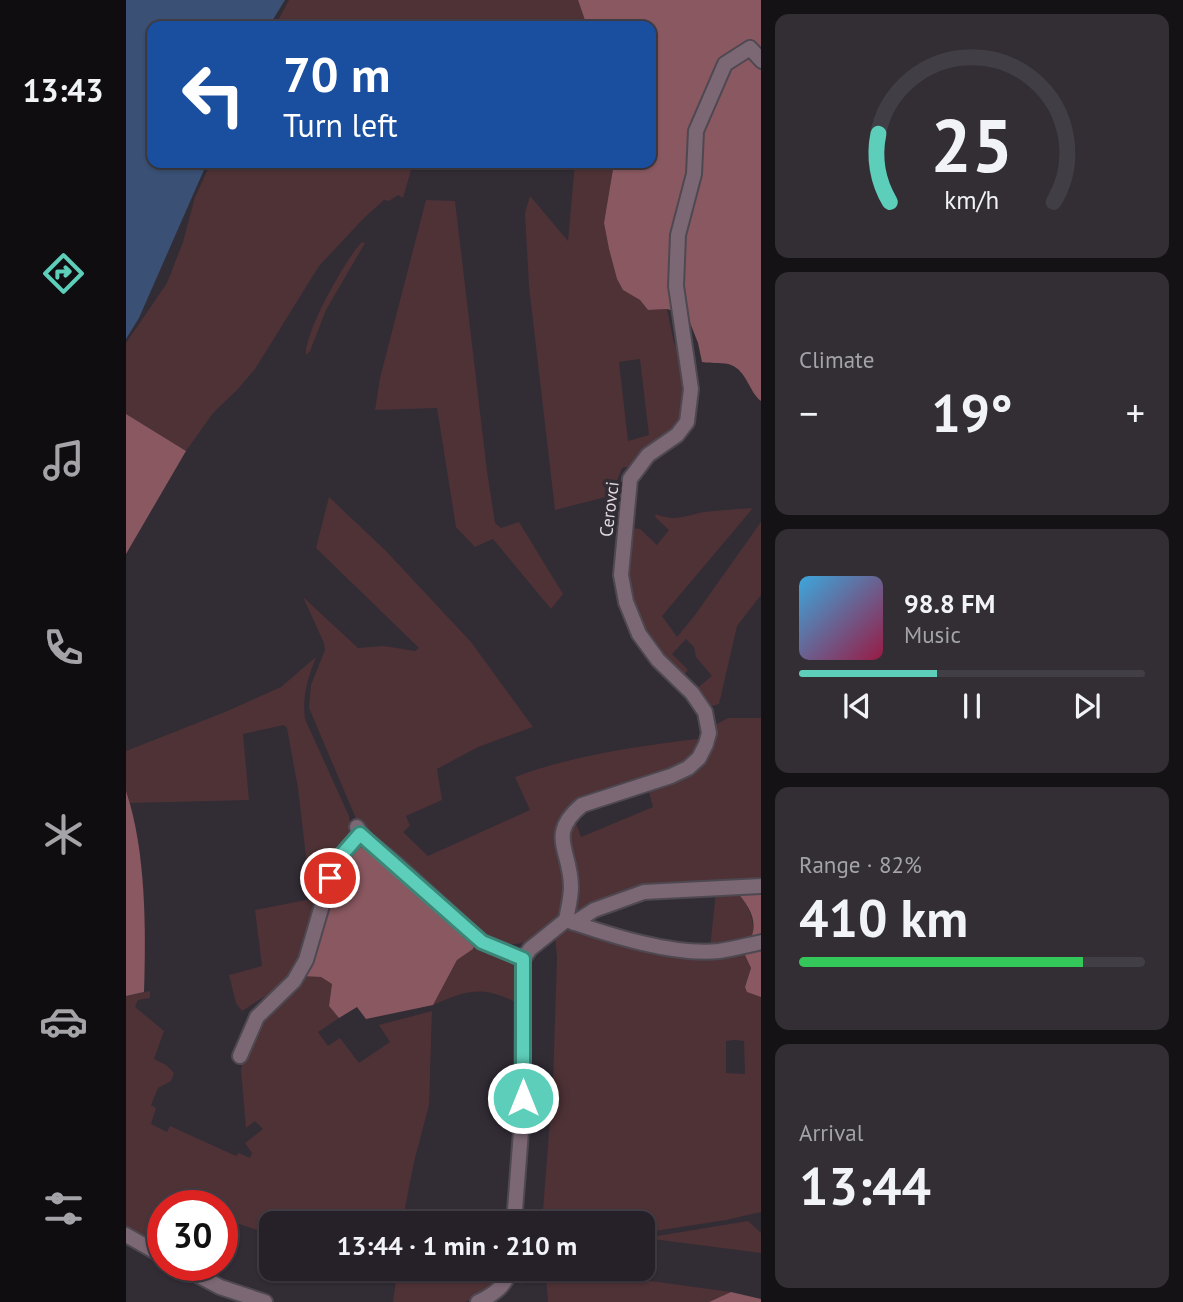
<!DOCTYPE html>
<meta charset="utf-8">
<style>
body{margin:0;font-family:"PT Sans",sans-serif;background:#322e34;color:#f1f3f6;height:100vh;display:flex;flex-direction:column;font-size:26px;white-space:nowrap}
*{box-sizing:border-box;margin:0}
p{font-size:23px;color:#a4a3a8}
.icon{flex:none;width:38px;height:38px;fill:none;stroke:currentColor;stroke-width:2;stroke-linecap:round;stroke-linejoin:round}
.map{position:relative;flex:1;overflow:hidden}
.side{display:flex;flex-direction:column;gap:14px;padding:14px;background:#151216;width:422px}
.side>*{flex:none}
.guide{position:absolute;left:21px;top:21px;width:509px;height:147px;border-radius:14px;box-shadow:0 2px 5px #0004,0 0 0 2px #423e45;background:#1a4fa0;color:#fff;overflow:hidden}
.speed{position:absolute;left:21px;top:1190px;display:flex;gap:14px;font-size:35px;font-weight:700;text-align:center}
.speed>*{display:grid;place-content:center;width:91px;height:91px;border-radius:50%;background:#262128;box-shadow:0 2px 5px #0004,0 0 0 2px #423e45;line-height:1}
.speed .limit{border:10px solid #d22;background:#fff;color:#111}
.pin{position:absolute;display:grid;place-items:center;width:60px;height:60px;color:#fff;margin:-30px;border:4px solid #fff;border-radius:50%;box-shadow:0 2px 7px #0007}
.me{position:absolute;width:77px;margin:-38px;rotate:0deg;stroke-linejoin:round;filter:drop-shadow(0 0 5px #0008)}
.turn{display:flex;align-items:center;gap:24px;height:147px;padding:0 21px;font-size:32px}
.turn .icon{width:91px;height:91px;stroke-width:2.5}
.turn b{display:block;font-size:49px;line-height:60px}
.big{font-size:52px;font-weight:700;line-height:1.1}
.side .widget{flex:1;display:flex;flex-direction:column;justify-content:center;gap:10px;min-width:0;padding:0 24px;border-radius:14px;background:#322e34}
.side .dial{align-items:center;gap:0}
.dial svg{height:182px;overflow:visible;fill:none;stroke:#423e45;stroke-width:7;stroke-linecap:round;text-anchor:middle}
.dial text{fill:#f1f3f6;stroke:none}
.song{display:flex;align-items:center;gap:21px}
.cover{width:84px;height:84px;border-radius:10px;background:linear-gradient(135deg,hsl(200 70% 55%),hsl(340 70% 35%))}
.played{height:7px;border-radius:4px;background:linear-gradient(90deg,#5dceb9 40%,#423e45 40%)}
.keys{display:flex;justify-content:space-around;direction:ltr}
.heat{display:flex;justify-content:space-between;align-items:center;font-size:38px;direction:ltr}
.charge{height:10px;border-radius:5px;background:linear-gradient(90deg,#34c759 82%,#423e45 0)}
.trip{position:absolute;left:133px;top:1211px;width:396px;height:70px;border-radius:14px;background:#262128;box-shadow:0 2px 5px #0004,0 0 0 2px #423e45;font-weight:700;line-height:70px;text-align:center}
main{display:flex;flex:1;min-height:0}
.tabs{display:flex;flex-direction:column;width:126px;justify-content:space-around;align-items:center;background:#0f0d10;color:#a4a3a8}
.tabs .icon{width:49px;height:49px}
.tabs .active{color:#5dceb9}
.tabs b{font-size:32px;color:#f1f3f6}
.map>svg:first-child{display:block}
</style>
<main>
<nav class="tabs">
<b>13:43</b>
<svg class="icon active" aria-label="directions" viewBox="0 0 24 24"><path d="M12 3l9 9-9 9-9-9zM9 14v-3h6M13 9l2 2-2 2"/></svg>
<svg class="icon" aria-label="music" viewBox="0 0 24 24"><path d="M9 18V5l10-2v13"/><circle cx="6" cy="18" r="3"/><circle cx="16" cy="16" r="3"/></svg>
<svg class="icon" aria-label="phone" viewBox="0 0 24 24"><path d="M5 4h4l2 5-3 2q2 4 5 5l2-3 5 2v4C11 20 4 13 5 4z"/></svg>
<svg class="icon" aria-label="climate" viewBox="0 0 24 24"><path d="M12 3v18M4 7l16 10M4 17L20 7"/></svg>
<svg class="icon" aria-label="car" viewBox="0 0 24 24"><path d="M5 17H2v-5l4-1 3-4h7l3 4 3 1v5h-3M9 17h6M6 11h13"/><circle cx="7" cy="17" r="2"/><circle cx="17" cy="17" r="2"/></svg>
<svg class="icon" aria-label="filters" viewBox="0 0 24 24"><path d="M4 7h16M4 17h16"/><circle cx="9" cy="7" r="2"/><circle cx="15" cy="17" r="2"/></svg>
</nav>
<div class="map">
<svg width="636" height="1302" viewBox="0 0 636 1302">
<rect width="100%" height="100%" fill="#322c35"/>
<g fill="#4e3236" fill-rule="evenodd">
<path d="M163,0h289l9,26h-312z"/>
<path d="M85,163h202l-10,35 -5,-3 -9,6 -5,-1 -20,18 -45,48 -64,103 -18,21 -24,23 -27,38 -60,-37v-71l41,-60 16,-41 12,-45z"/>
<path d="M449,163h39l-10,60 5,26 8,30 6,11 17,10 8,10 19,-1 7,34 9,18 4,22 -8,45 -44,37 -13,3 -9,22 -7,7 -51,13 -26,-224 -4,-73 5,-17 38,45zM514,359l9,76 -21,6 -9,-79z"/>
<path d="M300,200l29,1 32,270 8,52 6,5 18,-6 44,72 -12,15 -58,-70 -18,8 -19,-20 -19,-119 -62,2 5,-32z"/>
<path d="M236,242l3,1 -39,67 -16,41 -4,4c-2,-22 40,-97 56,-113z"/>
<path d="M203,497l57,54 85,91 62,85 -55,20 -41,22 5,31 -36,16 4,10 -7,6 25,24 102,-46 -15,-33c62,-23 125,-31 190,-39l-16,26 -121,48 -5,103c-27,22 -32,33 -69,28l-134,-115 -51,-120 2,-23 14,-35 -1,-7 -21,-46 55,51 26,-2 31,5 4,-3 -103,-100z"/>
<path d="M627,508l-91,108 15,21 18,-22 66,-93v73l-24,31 -18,78 -11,3 -13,-17 17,-14 -16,-19 -2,-10 -8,-8 -14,15 16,16 -6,7 -16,-15 -21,-28 -19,-50 6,-56 8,1 17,16 12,-15 -13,-12 -1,-4c22,8 28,2 49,-2 16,-2 33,-3 49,-4z"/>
<path d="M190,657c-8,21 -14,39 -11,62l44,97 3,19 -49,124 -17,24 -44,28 -6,-8 -7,-28 33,-9 -7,-56 56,-11 -13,-111 -11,-60 -3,-3 -41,9 6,66 -119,3 -4,-12v-40l99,-39 56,-25z"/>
<path d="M602,718h33v164l-116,6 -70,25 -8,-79 7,-16 7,19 72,-30 -4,-15 -5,-4 35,-12 34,-39 2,-12z"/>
<path d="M609,890c14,16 20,28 18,50l-43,9 6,-58z"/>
<path d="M447,927l34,9 136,15 8,17 -6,18 16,11v215l-35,8 -84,13v-10h-100l11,-141 4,-124 -2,-23zM609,1040l9,1 1,33 -19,-1v-32z"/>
<path d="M350,940l41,21v42c-34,-18 -50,-13 -84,2l24,-45 16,-11z"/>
<path d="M174,976l21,1 11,7 -3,22 10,12 -21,14 10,14 12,-8 19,25 31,-21 -11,-17 53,-14 -3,94 -15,57 -12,61h-131v12l-49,-17v-12h-59v46l-37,-20v-236l24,-5v7l-12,2 -3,7 29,24 -10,28 12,6 8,8 -3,8 -13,7 -7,17 5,3 -5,16 16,8 3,-6 66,30 3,-3 11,5 2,-5 -7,-10 18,-14 -8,-8 -9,7 -5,-58c6,-41 33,-64 59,-94z"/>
<path d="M622,1221l13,12v20l-116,-15z"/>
<path d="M409,1269h57v4l139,19 -22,10h-161l-2,-24 -26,6z"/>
<path d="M271,1274l107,3 -24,20 -15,5h-72z"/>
</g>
<g fill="#8a5861">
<path d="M452,0h183v401c-12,-9 -14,-30 -30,-36 -6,-3 -19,-1 -29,-3l-4,-19 -11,-28 -20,-6 -19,1 -8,-10 -17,-10 -6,-11 -8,-30 -5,-26 10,-60h37v-137h-64z"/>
<path d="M0,414l60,37 -60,103z"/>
<path d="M0,791c20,59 20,138 18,201l-18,4z"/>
<path d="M238,846l7,2 105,92 -3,9 -16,11 -24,45 -67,14 -9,-12 -18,11 -10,-12 3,-22 -11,-7 -21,-1 28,-79 16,-38 11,-10z"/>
<path d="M609,890l26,1v106l-14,-5 -2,-5 6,-19 -8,-17c19,-23 10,-41 -8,-61z"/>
<path d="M605,1292l30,7v3h-52z"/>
</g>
<path fill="#3a5074" d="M0,0h159l-16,26h-117v137h55l-68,155 -13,21z"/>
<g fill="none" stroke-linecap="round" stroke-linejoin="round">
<g stroke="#4e4851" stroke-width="18">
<g id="minor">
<path d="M231,827l7,11 29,23 89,81 41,17"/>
<path d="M440,920c2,-11 5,-22 5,-33 0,-37 -25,-52 11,-82l89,-29 17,-8 11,-10 7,-14 3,-11 -4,-21 -13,-19 -34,-33 -19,-26 -13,-32 -5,-27 9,-96 18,-24 29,-20 10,-13 4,-33 -15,-103 2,-51 16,-61 2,-43 29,-67 25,-16 12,13"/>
<path d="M440,920c43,15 108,36 153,31 14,-2 29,-6 43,-9"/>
<path d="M448,923l20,-13 50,-18 118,-6"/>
<path d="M114,1056l17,-39 37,-36 12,-21 24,-82 9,-20 21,-24"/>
<path d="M388,1223l8,-105 1,-159 7,-10 36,-29"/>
<path d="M0,1235l37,21"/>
<path d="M53,1265l41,22 45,15"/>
<path d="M352,1302c15,-7 28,-16 32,-33"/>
</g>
</g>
<use href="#minor" stroke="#7c6874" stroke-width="14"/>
</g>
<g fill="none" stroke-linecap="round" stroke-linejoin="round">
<g stroke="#3c8678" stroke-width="18">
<path id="route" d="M204,878l9,-20 21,-24 122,108 41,17v139"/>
</g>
<use href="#route" stroke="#5dceb9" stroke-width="12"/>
</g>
<g text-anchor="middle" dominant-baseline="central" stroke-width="7" stroke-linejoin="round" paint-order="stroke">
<g font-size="18" fill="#dfdbe1" stroke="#322c35">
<text transform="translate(483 509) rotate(-83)">Cerovci</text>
</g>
</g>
</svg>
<div class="speed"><div class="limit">30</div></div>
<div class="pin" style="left:204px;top:878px;background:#d93025"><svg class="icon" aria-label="arrive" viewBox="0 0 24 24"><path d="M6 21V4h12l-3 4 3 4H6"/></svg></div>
<svg class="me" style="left:397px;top:1098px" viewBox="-20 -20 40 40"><circle r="17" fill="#5dceb9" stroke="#fff" stroke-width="3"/><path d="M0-11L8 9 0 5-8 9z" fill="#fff"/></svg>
<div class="trip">13:44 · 1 min · 210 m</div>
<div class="guide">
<div class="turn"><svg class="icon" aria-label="left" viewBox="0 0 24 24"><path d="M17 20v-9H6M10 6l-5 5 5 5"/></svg><div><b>70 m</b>Turn left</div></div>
</div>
</div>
<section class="side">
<div class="widget dial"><svg viewBox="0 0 100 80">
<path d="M14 69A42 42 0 1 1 86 69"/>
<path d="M14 69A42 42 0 0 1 9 39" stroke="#5dceb9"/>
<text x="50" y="56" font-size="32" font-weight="700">25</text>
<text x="50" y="72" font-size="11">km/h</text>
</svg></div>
<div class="widget"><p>Climate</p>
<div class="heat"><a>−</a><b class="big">19°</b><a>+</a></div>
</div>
<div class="widget">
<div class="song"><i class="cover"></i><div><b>98.8 FM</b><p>Music</p></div></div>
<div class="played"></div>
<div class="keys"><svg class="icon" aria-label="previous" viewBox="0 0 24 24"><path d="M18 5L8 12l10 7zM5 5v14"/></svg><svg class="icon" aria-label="pause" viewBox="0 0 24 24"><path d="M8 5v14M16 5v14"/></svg><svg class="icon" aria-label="next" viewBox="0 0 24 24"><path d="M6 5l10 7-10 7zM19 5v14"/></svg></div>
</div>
<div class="widget"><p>Range · 82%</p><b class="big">410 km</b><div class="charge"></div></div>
<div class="widget"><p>Arrival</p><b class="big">13:44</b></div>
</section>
</main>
